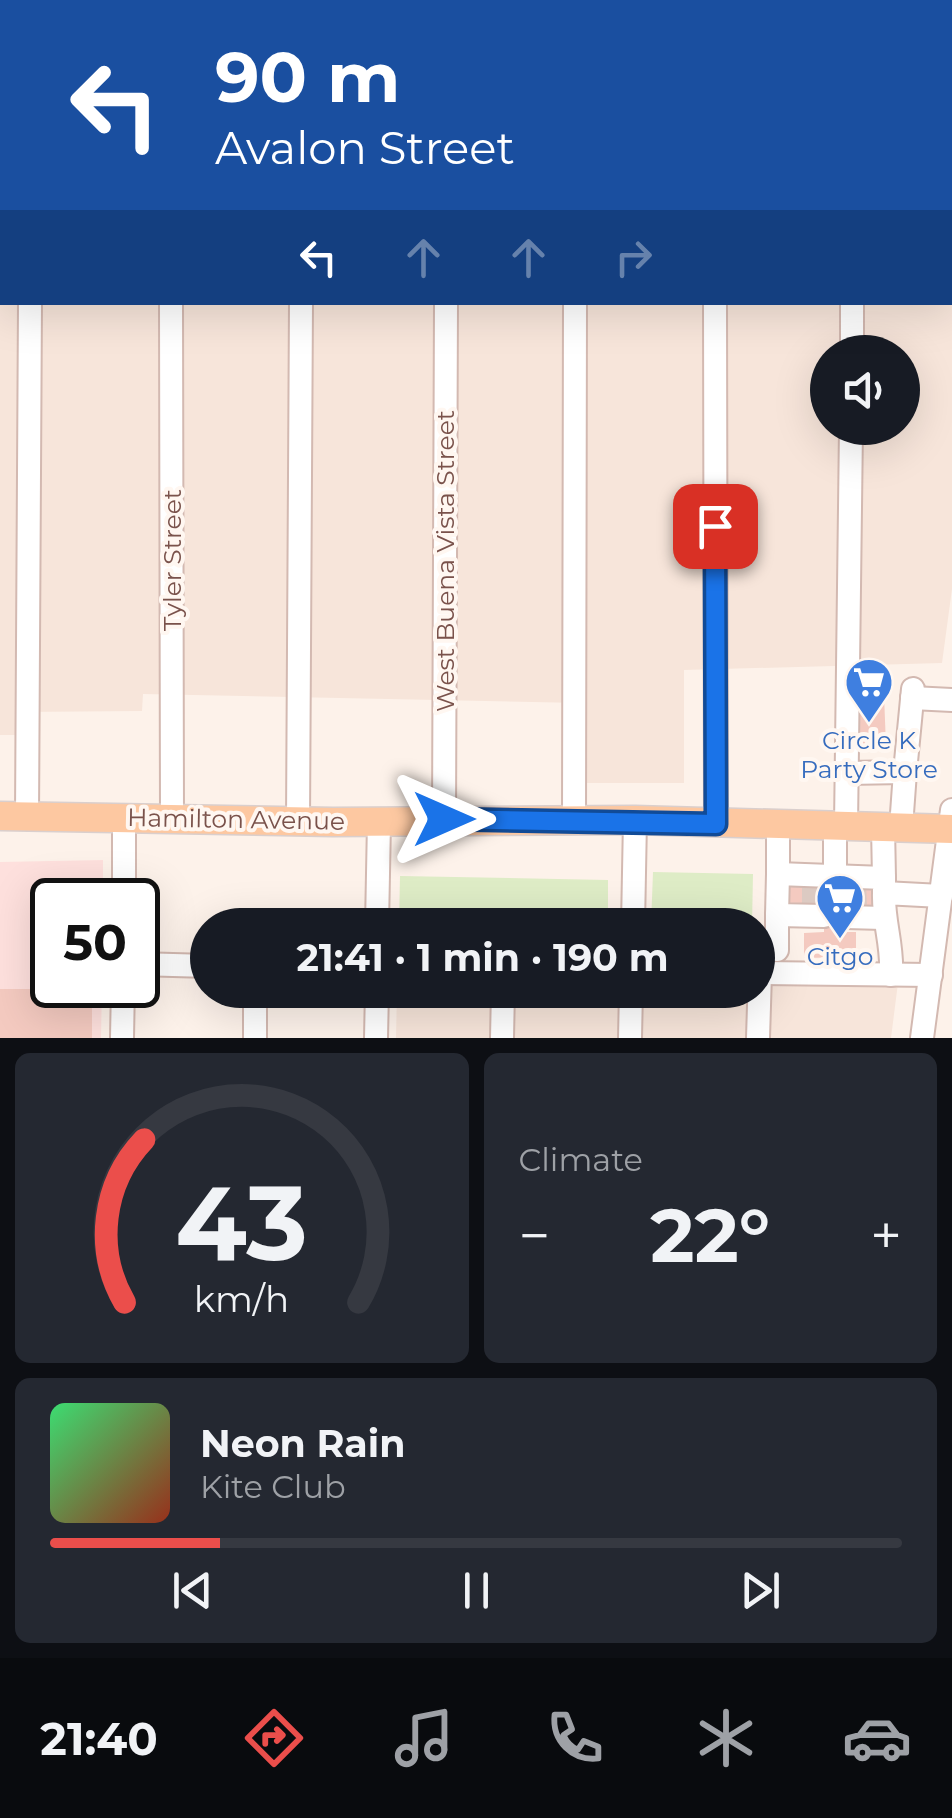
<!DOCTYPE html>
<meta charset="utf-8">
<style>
body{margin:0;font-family:Montserrat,sans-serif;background:#242831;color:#f1f3f6;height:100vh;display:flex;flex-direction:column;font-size:38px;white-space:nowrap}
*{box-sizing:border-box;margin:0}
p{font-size:32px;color:#9ea1a6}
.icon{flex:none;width:55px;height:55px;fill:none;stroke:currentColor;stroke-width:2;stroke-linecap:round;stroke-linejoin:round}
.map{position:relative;height:1038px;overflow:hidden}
.drawer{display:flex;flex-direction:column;gap:15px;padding:15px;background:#0d0f14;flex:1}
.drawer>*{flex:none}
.hud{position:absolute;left:0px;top:0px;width:952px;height:305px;box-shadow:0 10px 40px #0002;background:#1a4fa0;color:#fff;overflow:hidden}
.tools{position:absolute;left:810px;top:335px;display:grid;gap:20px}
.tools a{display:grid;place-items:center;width:110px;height:110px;border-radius:50%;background:#171b24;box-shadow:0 10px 40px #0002;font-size:50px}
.speed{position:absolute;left:30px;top:878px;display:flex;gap:20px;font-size:50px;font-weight:700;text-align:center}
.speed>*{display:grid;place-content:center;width:130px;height:130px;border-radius:50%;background:#171b24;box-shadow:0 10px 40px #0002;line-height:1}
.speed .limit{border:5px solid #111;border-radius:15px;background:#fff;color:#111}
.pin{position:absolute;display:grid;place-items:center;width:85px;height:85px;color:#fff;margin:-42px;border-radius:20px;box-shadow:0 5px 15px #0006}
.me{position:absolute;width:110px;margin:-55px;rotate:90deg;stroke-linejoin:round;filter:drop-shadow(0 0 8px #0008)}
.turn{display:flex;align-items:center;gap:35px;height:210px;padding:0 50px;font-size:45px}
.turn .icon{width:130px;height:130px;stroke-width:2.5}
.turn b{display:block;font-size:70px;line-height:85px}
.lanes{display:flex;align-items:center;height:95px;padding:0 50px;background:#0003;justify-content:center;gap:50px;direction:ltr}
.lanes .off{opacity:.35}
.big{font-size:75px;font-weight:700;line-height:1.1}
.drawer .tile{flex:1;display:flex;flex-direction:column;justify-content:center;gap:15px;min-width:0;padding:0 35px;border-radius:15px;background:#242831}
.drawer .dial{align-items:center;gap:0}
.dial svg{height:260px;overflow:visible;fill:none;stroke:#363941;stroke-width:7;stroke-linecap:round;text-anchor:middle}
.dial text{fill:#f1f3f6;stroke:none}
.song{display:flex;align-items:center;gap:30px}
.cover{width:120px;height:120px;border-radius:15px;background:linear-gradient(135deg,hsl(140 70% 55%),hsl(10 70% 35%))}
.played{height:10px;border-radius:5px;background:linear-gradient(90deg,#eb4e4b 20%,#363941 20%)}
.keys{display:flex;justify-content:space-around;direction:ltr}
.heat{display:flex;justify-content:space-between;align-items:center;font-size:55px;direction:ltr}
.drawer .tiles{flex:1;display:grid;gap:15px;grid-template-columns:1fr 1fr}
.tile:last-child{grid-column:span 2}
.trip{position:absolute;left:190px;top:908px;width:585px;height:100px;border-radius:50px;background:#171b24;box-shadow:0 10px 40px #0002;font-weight:700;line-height:100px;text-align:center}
.tabs{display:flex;height:160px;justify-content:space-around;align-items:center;background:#090b0e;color:#9ea1a6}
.tabs .icon{width:70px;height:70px}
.tabs .current{color:#eb4e4b}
.tabs b{font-size:45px;color:#f1f3f6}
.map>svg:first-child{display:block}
</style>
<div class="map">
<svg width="952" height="1038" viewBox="0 0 952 1038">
<rect width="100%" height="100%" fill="#fdf2ea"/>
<g fill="#f7e5da" fill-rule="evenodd">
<path d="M0,0h952v589l-10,74 -258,7v113h-106l3,-80 -438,-9 -1,17 -122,1v23h-20zM2,2h948v300h-948zM828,352h74v76h-74z"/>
<path d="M758,981l140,2 -7,55h-495l1,-48h361z"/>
</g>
<path fill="#fee0dd" d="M103,860v40h-51v85h50l-1,53h-101v-176z"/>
<g fill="#deecc6">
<path d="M653,872l100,2 -1,51h-101z"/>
<path d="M400,876l208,4v45h-209z"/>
</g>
<g fill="#f4cac0">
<path d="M859,668l24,1 3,77 -28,3z"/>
<path d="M789,883l87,1v21h-30v27h10v25l-52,1v-25l20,-1v-27l-35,-1z"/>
<rect x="0" y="989" width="92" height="49"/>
</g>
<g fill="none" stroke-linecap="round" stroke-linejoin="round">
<g stroke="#dccac2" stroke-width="22" stroke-dasharray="22 11" stroke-linecap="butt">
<path d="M855,883l1,22"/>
<path d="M813,905v-22"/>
<path d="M834,917l1,-34"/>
</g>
<g stroke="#d3b9b1" stroke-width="26">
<g id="minor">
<path d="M31,2v-2"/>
<path d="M170,2v-2"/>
<path d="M304,2v-2"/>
<path d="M446,2v-2"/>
<path d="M576,2v-2"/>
<path d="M714,2v-2"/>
<path d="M855,2v-2"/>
<path d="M0,17h2"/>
<path d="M950,24h2"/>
<path d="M950,284h2"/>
<path d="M171,302l1,516"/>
<path d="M715,302l1,522"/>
<path d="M852,352v-50"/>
<path d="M912,698l40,2"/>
<path d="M847,773l58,-1 8,-83"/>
<path d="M27,817l3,-515"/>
<path d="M444,819l2,-517"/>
<path d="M574,819l1,-517"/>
<path d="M298,821l3,-519"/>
<path d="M846,826l5,-398"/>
<path d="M883,827l1,51"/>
<path d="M901,827l4,-55"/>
<path d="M778,874v-49"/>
<path d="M835,883v-57"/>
<path d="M124,900v-84"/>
<path d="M824,916l-47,-1 1,-41 106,4v15"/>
<path d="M846,917l37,1"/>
<path d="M377,925l2,-103"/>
<path d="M633,925l2,-105"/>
<path d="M777,950v-35"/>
<path d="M138,964l70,2"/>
<path d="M758,973l173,2"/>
<path d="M891,975c2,-30 -8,-53 -7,-82l57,3"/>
<path d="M122,1038l1,-53"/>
<path d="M255,1038v-48"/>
<path d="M376,1038l1,-48"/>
<path d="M502,1038l1,-48"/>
<path d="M630,1038l1,-48"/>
<path d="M758,1038l2,-65"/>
<path d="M922,1038l30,-228"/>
</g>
</g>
<g stroke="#dacfcd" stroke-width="31">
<path id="major" d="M0,816l333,6 302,-2 317,9"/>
</g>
<use href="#minor" stroke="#fff" stroke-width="22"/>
<use href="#major" stroke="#fdc8a1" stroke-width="28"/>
</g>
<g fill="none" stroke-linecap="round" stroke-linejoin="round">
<g stroke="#114b97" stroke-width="25">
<path id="route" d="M444,819l272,5 -1,-298"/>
</g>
<use href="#route" stroke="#1a73e8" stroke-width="18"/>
</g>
<defs>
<g id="supermarket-pin" transform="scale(2.5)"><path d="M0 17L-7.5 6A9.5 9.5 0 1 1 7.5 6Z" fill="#3f7fe0" stroke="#fff7f1"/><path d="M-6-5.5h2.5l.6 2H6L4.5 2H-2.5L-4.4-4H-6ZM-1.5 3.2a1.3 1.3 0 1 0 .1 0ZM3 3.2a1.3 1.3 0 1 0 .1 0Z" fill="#fff"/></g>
</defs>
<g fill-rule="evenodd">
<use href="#supermarket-pin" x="869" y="682"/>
<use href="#supermarket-pin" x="840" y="898"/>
</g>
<g text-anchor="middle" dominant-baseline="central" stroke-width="8" stroke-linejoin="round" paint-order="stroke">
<g font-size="25" fill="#7a524b" stroke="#fff7f1">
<text transform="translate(172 560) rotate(-90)">Tyler Street</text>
<text transform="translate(445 561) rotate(-90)">West Buena Vista Street</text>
<text transform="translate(236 819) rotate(1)">Hamilton Avenue</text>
</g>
<g font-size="25" fill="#366cbe" stroke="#fff7f1">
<text x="869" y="740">Circle K<tspan x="869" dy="29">Party Store</tspan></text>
<text x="840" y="956">Citgo</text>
</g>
</g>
</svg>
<div class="tools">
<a><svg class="icon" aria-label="sound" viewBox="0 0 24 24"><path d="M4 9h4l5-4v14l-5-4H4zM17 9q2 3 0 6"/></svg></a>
</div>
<div class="speed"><div class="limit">50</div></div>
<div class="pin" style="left:715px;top:526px;background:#d93025"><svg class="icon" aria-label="arrive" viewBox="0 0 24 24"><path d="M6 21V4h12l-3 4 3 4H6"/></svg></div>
<svg class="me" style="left:444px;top:819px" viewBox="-20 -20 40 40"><path d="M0-17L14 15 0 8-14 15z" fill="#1a73e8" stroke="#fff" stroke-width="4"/></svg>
<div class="trip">21:41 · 1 min · 190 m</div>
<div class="hud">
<div class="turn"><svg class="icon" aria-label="left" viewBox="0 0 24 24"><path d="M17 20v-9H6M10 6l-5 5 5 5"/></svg><div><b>90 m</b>Avalon Street</div></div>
<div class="lanes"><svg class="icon" aria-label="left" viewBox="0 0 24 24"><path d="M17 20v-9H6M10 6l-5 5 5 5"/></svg><svg class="icon off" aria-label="ahead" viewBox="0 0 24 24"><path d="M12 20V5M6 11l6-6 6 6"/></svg><svg class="icon off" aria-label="ahead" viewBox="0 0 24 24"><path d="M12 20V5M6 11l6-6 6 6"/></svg><svg class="icon off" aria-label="right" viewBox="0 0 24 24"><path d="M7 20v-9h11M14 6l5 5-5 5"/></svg></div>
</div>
</div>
<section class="drawer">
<div class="tiles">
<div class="tile dial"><svg viewBox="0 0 100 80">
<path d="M14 69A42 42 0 1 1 86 69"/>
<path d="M14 69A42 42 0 0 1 20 19" stroke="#eb4e4b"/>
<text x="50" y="56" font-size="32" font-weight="700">43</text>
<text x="50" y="72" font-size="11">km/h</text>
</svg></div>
<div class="tile"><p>Climate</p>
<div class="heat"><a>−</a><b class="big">22°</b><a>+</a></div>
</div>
<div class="tile">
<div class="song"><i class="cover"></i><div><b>Neon Rain</b><p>Kite Club</p></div></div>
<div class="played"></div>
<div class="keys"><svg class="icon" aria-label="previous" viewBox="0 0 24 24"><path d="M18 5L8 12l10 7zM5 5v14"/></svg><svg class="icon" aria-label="pause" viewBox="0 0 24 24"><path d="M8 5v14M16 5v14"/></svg><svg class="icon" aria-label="next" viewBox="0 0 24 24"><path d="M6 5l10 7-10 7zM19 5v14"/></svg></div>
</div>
</div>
</section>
<nav class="tabs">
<b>21:40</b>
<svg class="icon current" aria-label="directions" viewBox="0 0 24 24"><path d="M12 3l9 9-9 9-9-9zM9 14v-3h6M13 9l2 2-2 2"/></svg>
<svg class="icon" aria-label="music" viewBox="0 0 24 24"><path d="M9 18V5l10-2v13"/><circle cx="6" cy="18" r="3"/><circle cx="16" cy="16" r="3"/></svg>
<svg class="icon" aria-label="phone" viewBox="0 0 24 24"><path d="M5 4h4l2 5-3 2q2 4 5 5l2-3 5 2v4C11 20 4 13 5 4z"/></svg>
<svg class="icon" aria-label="climate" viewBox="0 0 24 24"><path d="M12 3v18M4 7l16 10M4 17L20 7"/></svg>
<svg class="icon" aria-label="car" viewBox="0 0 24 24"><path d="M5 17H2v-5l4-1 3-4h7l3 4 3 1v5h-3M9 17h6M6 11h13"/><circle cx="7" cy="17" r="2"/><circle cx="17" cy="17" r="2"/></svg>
</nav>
